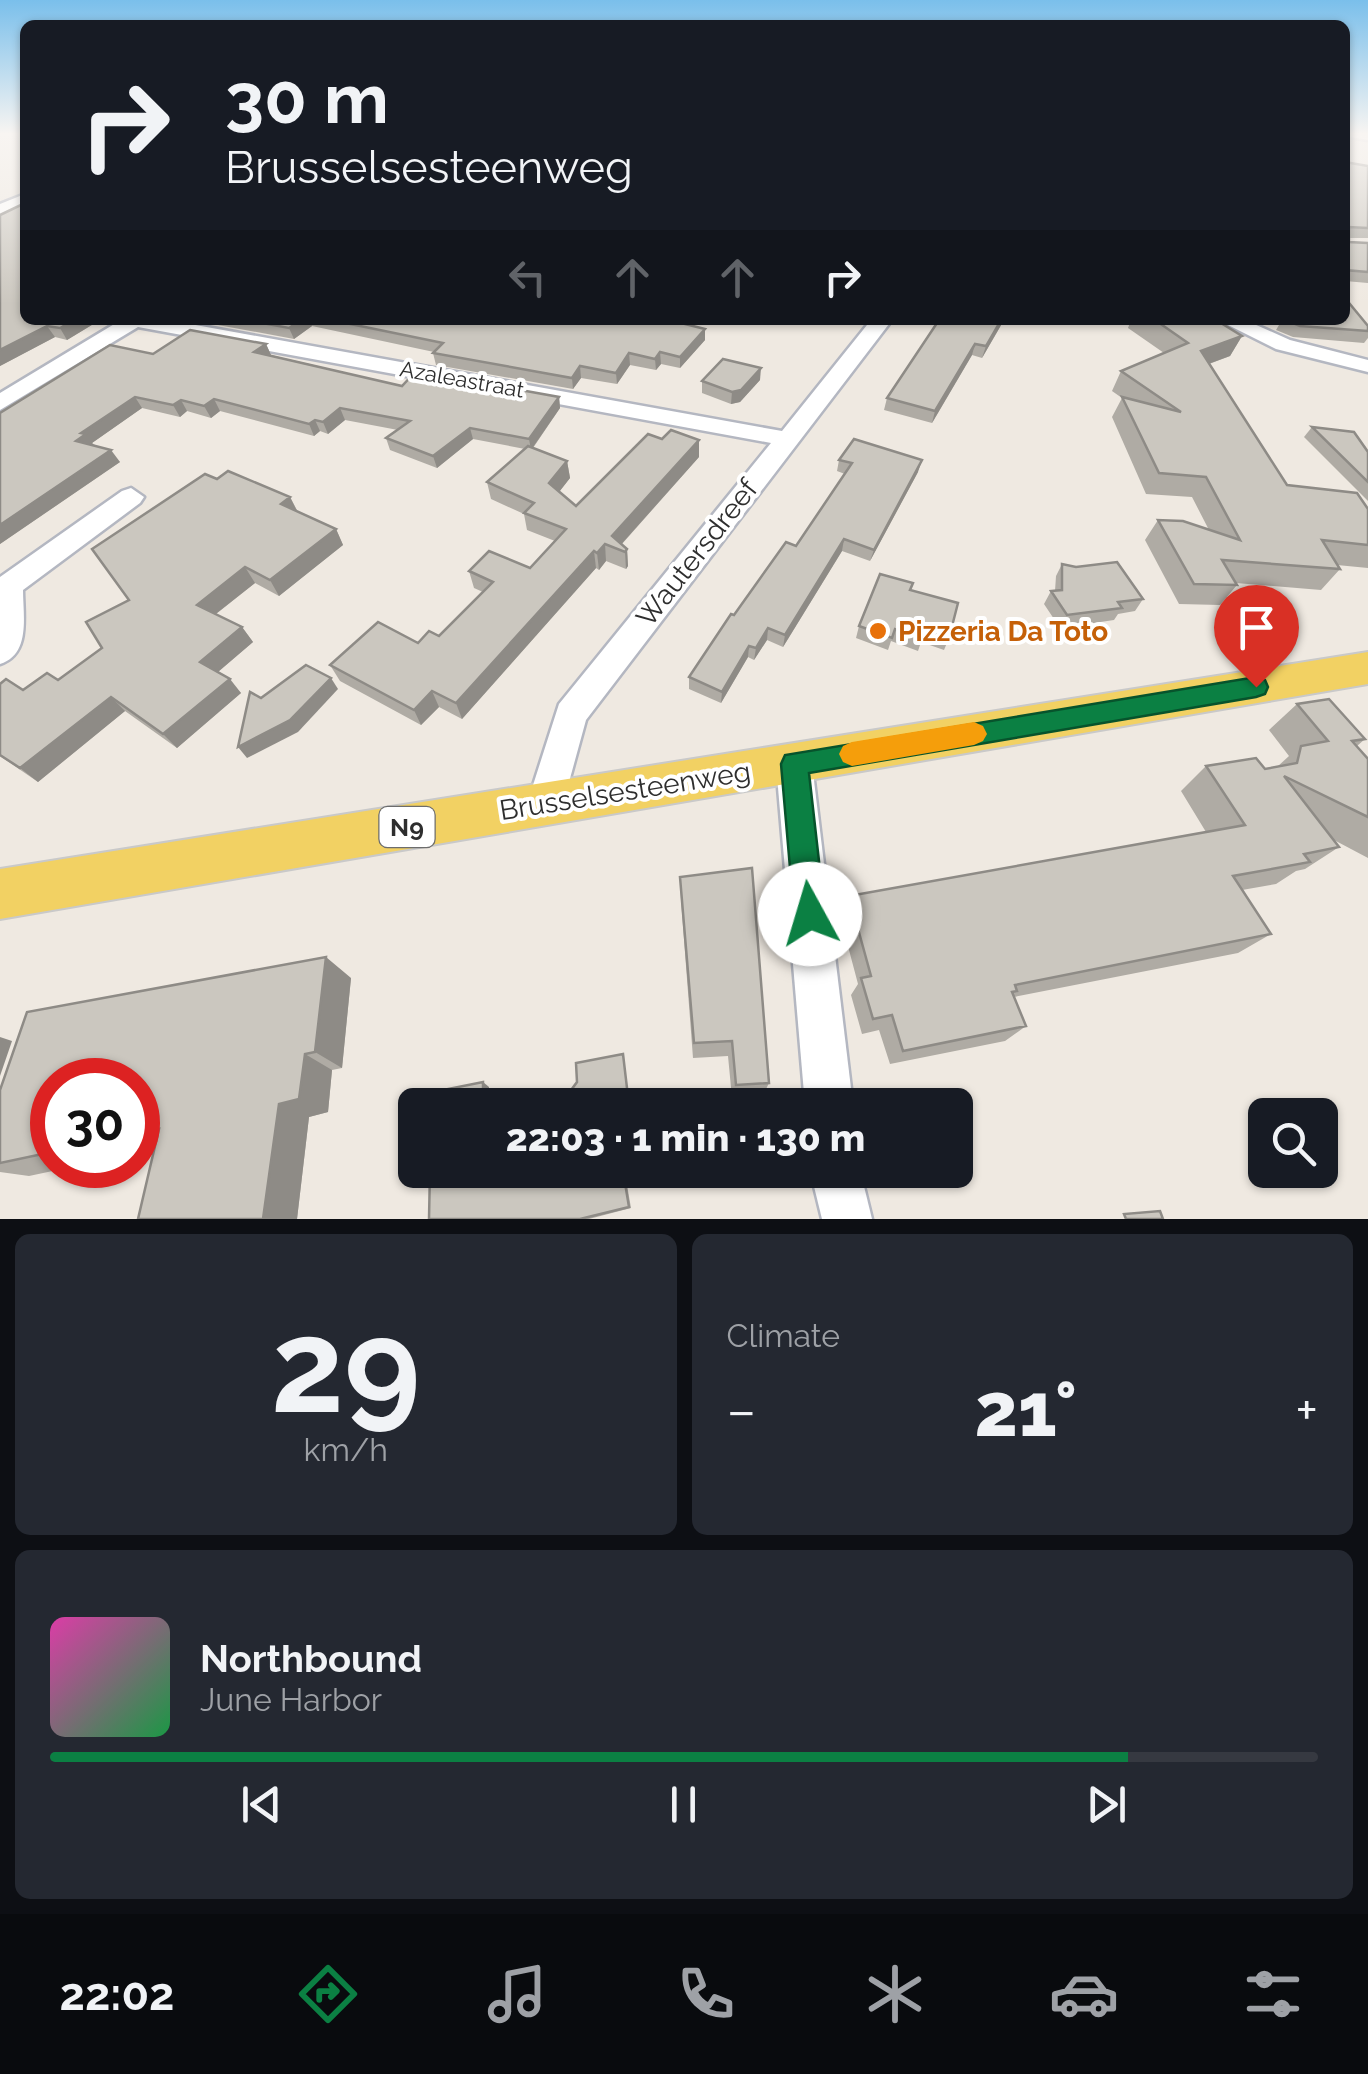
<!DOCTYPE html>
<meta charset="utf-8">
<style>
body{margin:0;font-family:Raleway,sans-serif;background:#242831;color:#f1f3f6;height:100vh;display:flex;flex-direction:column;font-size:38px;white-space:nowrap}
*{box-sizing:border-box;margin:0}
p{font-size:32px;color:#9ea1a6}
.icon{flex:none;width:55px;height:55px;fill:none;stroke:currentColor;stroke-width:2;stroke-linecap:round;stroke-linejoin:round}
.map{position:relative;height:1219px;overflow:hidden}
.details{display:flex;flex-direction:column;gap:15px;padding:15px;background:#0d0f14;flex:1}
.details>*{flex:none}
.guide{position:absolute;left:20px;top:20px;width:1330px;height:305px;border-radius:15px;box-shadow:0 2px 8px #0004;background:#171b24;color:#f1f3f6;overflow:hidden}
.buttons{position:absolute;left:1248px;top:1098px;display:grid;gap:20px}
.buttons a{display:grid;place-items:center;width:90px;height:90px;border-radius:15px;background:#171b24;box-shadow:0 2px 8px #0004;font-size:50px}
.speed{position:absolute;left:30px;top:1058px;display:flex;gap:20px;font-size:50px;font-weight:700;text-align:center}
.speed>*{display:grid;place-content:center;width:130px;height:130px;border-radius:50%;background:#171b24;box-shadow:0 2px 8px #0004;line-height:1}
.speed .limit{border:15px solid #d22;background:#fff;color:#111}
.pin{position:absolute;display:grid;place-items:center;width:85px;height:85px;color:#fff;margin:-102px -42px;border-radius:50% 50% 50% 0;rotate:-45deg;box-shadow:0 0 10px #0007}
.pin .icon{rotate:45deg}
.me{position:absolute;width:110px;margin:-55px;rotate:354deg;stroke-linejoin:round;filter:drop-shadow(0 0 8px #0008)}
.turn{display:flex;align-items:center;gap:35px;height:210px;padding:0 40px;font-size:45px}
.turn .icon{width:130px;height:130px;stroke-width:2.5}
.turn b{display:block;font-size:70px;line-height:85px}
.lanes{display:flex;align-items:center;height:95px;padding:0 40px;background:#0003;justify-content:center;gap:50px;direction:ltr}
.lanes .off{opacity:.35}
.big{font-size:75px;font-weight:800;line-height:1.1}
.details .widget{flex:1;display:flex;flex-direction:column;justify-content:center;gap:15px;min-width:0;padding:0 35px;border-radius:15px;background:#242831}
.details .dial{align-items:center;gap:0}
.dial b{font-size:130px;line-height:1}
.song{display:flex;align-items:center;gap:30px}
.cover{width:120px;height:120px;border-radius:15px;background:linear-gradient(135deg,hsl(320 70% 55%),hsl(140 70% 35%))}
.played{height:10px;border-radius:5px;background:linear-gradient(90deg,#0b8043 85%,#363941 85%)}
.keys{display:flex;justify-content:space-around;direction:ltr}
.heat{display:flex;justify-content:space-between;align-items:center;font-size:55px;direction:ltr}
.details .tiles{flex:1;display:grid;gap:15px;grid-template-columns:1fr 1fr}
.widget:last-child{grid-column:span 2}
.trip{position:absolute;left:398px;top:1088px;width:575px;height:100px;border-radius:15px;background:#171b24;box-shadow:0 2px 8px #0004;font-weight:800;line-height:100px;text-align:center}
.menu{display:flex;height:160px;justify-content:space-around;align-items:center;background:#090b0e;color:#9ea1a6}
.menu .icon{width:70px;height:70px}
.menu .active{color:#0b8043}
.menu b{font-size:45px;color:#f1f3f6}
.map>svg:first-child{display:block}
</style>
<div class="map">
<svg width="1368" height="1219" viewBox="0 0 1368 1219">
<rect width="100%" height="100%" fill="#efe9e1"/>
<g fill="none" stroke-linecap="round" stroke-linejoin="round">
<g stroke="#b4b7c1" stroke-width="5">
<g id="minor">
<path d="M1345,133h23v7l-23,-4z"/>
<path d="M25,194v11l-25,10v-11z"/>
<path d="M121,320h47l614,111 89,-111h21l-306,400 -23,84 -5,12 -13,5 -13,-5 -5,-12 32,-100 212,-261 -633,-116 -138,83v-17z"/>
<path d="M1218,320h27l45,20 78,20v12l-92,-23z"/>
<path d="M131,488l13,9 -4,6 -117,87c0,26 8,64 -23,74v-87l122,-86z"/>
<path d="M794,748l12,5 6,11 41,341h-48l-29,-341 6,-11z"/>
<path d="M810,1170h50l12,49h-50z"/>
</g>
</g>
<g stroke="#c9c9c9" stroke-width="4">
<path id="major" d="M1368,652v32l-1368,235v-50z"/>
</g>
<use href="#minor" fill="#fff" fill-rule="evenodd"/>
<use href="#major" fill="#f2d163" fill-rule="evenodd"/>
</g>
<g fill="#afaba4">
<path d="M1345,162l23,4v72h-19v4l19,1v40l-23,-2z"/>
<path d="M0,215l100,105 -33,20 -12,-3 -55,29z"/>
<path d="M191,320h478l36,9v11l-25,28 -19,-4 -5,6 -26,-5 -13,19 -36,-6 -8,11 -137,-24 -3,-12 1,-1 -122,-26 -18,13z"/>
<path d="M1004,320l-22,38 -10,-3 -40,68 -48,-13 3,-12z"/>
<path d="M1131,320h85l26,16 -12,20 -21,8 78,121 81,24v59l-31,-3 3,4 -19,21 -85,-7 1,2 -17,20 -41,-1 -34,-64 13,-20 51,10 -17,-33 -46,-3 -34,-77 10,-19 -10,-7 9,-20 43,-18 -36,-25z"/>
<path d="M1282,320h63l23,6v12l-4,5 -71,-6 -17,-7z"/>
<path d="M266,344l5,11 131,31 157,11 1,11 -27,40 34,13 3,17 -11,14 17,14 123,-49 -77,87 5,5 1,17 -2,3 -20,-8 -7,9 -3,-2 -134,151 -23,-12 -18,18 -81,-44 -10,-16 109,-29 44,-44 -9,-4 -5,-17 61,-3 25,-27 -28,-11 -3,-16 -33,-15 -4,-17 38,-33 -52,-10 -36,29 -47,-18 -4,-12 12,-8 -53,-10 -17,14 -8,-3 -6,5 -94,-25 -9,7 -24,-7 -7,6 -38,-9 -50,35 28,19 -120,82v-131l153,-59z"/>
<path d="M760,380l-20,22 -9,2 -29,-11v-12z"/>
<path d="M1312,427l56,25v49l-64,-64z"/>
<path d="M839,460l79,12 -48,89 -28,-10 -59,96 -16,-7 -13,20 -6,-3 -27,46 -32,-14v-12l45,-62 62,-69 49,-72 -8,-3z"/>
<path d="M217,479l73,18 8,15 38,17 7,16 -64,51 -24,-13 -39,31 26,13 11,15 -35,30 23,21 -64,55 -52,-37 -87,71 -38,-26v-72l23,6 35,-10 44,-32 27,-48z"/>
<path d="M1062,564l81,35 -8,12 -17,3 -4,6 -54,8 -16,-24 7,-13h4l1,-15z"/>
<path d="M910,590l39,48 -5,12 -23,-8 -3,9 -27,-10 -3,9 -32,-12 3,-12z"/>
<path d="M1297,704l68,35 -8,7 11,13v99l-34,-18 5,7 -34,22 -9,2 -20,13 -34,6 29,44 -33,19 -224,44 12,29 -21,15 -115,23 -11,-34 -17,4 -11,-39 7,-11 -18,-68 9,-20 357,-64 -25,-41 25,-25 59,3 12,-2 12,-11 -20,-26z"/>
<path d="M680,877l89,206 -6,12 -31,3 -4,-42 -35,2 -12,-158z"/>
<path d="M351,978l-9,90 -10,2 -4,42 -19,5 -12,102h-159l17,-70 -17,4v-73h-86v85h29l-52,11 -29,-4v-82z"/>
<path d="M637,1170l1,7 -12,2 5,29 -42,11h-160z"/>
</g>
<g fill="#8e8b86">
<path d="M74,320h26l-33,20 -7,-12z"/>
<path d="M301,320h9l2,6 -18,13 -5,-11z"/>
<path d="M1001,320h3l-22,38 4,-12z"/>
<path d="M47,326l8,11 -55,29v-16z"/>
<path d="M705,329v11l-25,28v-11z"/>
<path d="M1242,336l-12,20 -41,15 12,-20z"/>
<path d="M266,344l5,11 -17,-3z"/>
<path d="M975,344l-3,11 -40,68 3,-12z"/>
<path d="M660,352l1,12 -5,6 -1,-11z"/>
<path d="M629,353l1,12 -13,19 -1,-11z"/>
<path d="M580,366l1,12 -8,11 -1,-11z"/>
<path d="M761,368l-1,12 -20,22 -9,2 1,-12z"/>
<path d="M135,397l7,11 -50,35 2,3 -18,-5 5,-8z"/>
<path d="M559,397l1,11 -29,42 -2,-11z"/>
<path d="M214,399l6,12 -9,7 -7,-12z"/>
<path d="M181,400l6,11 -7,6 -7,-12z"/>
<path d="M340,408l5,12 -17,14 -5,-12z"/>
<path d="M315,420l5,11 -6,5 -5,-12z"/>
<path d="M470,428l3,11 -36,29 -4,-12z"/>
<path d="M699,440v17l-82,92 -5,-13z"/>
<path d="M111,450l9,12 -120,82v-19z"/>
<path d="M922,460l-4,12 -48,89 4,-11z"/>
<path d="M567,461l3,17 -18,23 -3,-18z"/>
<path d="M290,497l8,16 -17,-9z"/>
<path d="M336,529l7,16 -64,51 -9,-16z"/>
<path d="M844,539l-2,12 -59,96 2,-12z"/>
<path d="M605,544l1,17 -7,9 -2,-17z"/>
<path d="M627,549l1,17 -2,3 -1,-17z"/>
<path d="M594,551l2,17 -134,151 -6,-16z"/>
<path d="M245,567l10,16 -47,37 -11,-15z"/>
<path d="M242,627l11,15 -41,35 -12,-15z"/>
<path d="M768,628l-1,12 -13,20 2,-12z"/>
<path d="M749,646l-1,11 -27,46 1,-11z"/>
<path d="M331,678l7,11 -40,43 -51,26 -9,-11z"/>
<path d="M230,679l11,14 -64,55 -14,-14z"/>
<path d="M432,691l7,16 -18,18 -7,-15z"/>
<path d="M111,697l14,14 -87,71 -18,-14z"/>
<path d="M326,957l25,21 -9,90 -27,-16z"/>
<path d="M0,1037l12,4 -12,35z"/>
<path d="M305,1054l27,16 -4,42 -19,5 -12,102h-34l16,-115z"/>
<path d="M483,1082l6,5v18h-6z"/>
</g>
<g fill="#cbc7bf" stroke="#8e8b86" stroke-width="2.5">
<path d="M1345,162l23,4v62l-19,-1v15l19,1v29l-23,-2z"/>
<path d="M25,203v117h49l-14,8 -13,-2 -47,24v-135z"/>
<path d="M1345,298l23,28v5l-68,-5 -14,-6h59z"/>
<path d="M246,320h55l-12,8z"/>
<path d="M331,320h338l36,9 -25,28 -20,-5 -5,7 -26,-6 -13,20 -36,-7 -8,12 -139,-25 10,-10z"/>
<path d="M939,320h62l-15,26 -11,-2 -40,67 -48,-13z"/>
<path d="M1155,320h61l26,16 -41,15 86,134 70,8 11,16v36l-46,-5 18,29 -118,-9 15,25 -43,-1 -36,-64 25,1 57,19 -34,-63 -47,-4 -37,-76 59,15 -60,-41 67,-28z"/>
<path d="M190,330l76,14 -12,8 148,34 14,-15 143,26 -30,42 -59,-11 -37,28 -47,-18 24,-17 -70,-13 -17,14 -8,-2 -6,4 -95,-25 -10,7 -23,-6 -8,5 -38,-8 -54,36 5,1 -10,7 35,9 -111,75v-112l110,-68 43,9z"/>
<path d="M723,359l38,9 -20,22 -9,2 -30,-11z"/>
<path d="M1312,427l42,5 14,20v30z"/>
<path d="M671,430l28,10 -87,96 15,13 -2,3 -20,-8 -8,9 -3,-2 -138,152 -24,-12 -18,19 -84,-45 48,-43 40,21 11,-12 10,5 54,-54 -24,-11 20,-20 41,17 36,-39 -42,-16 10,-10 -47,-21 41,-36 39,15 -18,22 27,23 72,-72 14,5z"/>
<path d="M854,439l68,21 -48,90 -30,-11 -59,96 -17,-7 -12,20 -7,-2 -27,46 -33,-15 42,-63 3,1 52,-73 10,4 56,-83 -13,-3z"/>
<path d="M228,471l62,26 -9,7 55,25 -66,51 -25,-13 -48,38 45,22 -42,35 30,17 -67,55 -52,-37 -91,71 -20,-13v-71l6,-5 17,11 24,-17 11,7 44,-32 -16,-26 43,-22 -37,-51 113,-75 12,5z"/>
<path d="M1117,562l26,37 -25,3 4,6 -55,7 -16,-24 11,-1v-26l14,3z"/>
<path d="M880,574l33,9 -3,7 48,13 -9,35 -24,-8 -3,9 -27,-10 -3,9 -33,-12z"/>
<path d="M306,665l25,13 -41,42 -52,27 12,-55 11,6z"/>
<path d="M1329,699l36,40 -13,2 16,18v58l-84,-41 55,71 -35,7 6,8 -77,14 38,58 -256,51 2,6 -5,1 14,34 -123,25 -11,-36 -19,4 -12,-41 10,-2 -22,-80 396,-71 -39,-59 50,-8 9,11 32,-6 4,-17 27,-5 -31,-37z"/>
<path d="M752,868l17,215 -33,2 -4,-44 -38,2 -14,-166z"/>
<path d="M326,957l-11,95 -10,2 -6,45 -20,5 -16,115h-125l21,-90 -21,5v-54h-86v72l-52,11v-73l27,-78z"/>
<path d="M623,1054l6,51h-69l17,-23 -1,-19z"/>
<path d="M483,1082v23h-51l1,-13z"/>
<path d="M430,1170h206v4l-12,3 5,30 -49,12h-151z"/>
<path d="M1160,1211l3,8h-37l-2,-5z"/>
</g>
<linearGradient id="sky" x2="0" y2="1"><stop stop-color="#7abfeb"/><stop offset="0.44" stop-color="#f8f5f2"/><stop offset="1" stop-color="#f8f5f2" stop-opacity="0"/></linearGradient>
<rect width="1368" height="304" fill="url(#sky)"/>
<path fill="#0b8043" stroke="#07532c" stroke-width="2.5" d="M1256,677l9,3 3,7 -3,7 -9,3 -447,76 16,141 -5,11 -10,4 -11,-4 -5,-11 -13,-150 4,-9z"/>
<path fill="#f59e0b" d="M974,722l9,4 4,8 -4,7 -9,4 -122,21 -9,-4 -4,-8 4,-8 9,-4z"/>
<circle fill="#e8710a" stroke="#fff" stroke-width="4" cx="878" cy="631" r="10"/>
<g text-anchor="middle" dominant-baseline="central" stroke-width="8" stroke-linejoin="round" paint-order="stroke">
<g font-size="22" fill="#2e2e2e" stroke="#fff">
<text transform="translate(462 379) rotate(10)">Azaleastraat</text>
</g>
<rect fill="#fff" stroke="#6d6d6d" stroke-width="2.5" x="379.5" y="807" width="55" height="40" rx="8"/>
<g font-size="25" font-weight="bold" fill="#2e2e2e">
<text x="407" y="827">N9</text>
</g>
<g font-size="28" fill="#2e2e2e" stroke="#fff">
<text transform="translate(697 553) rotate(-52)">Wautersdreef</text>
<text transform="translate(625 791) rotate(-9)">Brusselsesteenweg</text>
</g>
<g font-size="28" font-weight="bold" fill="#c56008" stroke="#fff" text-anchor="start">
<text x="898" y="631">Pizzeria Da Toto</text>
</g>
</g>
</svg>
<div class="buttons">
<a><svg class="icon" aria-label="search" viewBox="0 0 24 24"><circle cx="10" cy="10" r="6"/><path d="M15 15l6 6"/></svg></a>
</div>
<div class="speed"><div class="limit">30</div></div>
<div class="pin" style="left:1256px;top:687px;background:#d93025"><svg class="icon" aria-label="arrive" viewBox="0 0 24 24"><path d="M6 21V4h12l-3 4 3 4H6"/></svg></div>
<svg class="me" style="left:810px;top:914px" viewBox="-20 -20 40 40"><circle r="19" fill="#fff"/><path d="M0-13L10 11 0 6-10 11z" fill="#0b8043"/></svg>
<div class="trip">22:03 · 1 min · 130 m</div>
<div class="guide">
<div class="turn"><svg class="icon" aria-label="right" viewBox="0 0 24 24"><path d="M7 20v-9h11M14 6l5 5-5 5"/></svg><div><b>30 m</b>Brusselsesteenweg</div></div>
<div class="lanes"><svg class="icon off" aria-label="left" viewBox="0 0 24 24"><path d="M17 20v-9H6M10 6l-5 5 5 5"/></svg><svg class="icon off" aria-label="ahead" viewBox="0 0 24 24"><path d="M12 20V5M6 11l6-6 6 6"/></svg><svg class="icon off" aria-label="ahead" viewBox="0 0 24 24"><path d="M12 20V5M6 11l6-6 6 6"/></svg><svg class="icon" aria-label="right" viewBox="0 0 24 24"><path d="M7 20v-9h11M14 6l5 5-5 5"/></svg></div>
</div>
</div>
<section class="details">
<div class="tiles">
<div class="widget dial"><b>29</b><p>km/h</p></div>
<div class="widget"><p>Climate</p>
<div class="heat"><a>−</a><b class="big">21°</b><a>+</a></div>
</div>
<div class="widget">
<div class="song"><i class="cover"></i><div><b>Northbound</b><p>June Harbor</p></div></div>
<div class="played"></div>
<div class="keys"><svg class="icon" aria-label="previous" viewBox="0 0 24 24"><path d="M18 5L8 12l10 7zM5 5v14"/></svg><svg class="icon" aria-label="pause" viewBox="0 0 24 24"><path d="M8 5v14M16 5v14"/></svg><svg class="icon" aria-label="next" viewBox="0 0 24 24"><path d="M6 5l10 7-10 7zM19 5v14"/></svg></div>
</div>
</div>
</section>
<nav class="menu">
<b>22:02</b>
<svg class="icon active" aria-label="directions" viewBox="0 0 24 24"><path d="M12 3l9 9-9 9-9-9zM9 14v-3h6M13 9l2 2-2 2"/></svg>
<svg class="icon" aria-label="music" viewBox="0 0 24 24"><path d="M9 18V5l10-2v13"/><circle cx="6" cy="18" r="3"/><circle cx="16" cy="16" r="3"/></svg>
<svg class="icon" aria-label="phone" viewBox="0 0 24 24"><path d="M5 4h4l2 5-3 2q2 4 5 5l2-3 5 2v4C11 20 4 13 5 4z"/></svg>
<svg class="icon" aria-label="climate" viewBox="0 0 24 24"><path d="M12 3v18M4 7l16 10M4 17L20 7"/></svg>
<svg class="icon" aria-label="car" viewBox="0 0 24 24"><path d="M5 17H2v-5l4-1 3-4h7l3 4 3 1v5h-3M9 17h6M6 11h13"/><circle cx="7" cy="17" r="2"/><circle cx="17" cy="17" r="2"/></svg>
<svg class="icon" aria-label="filters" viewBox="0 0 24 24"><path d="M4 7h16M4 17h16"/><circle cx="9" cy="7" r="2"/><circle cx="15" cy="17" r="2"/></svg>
</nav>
